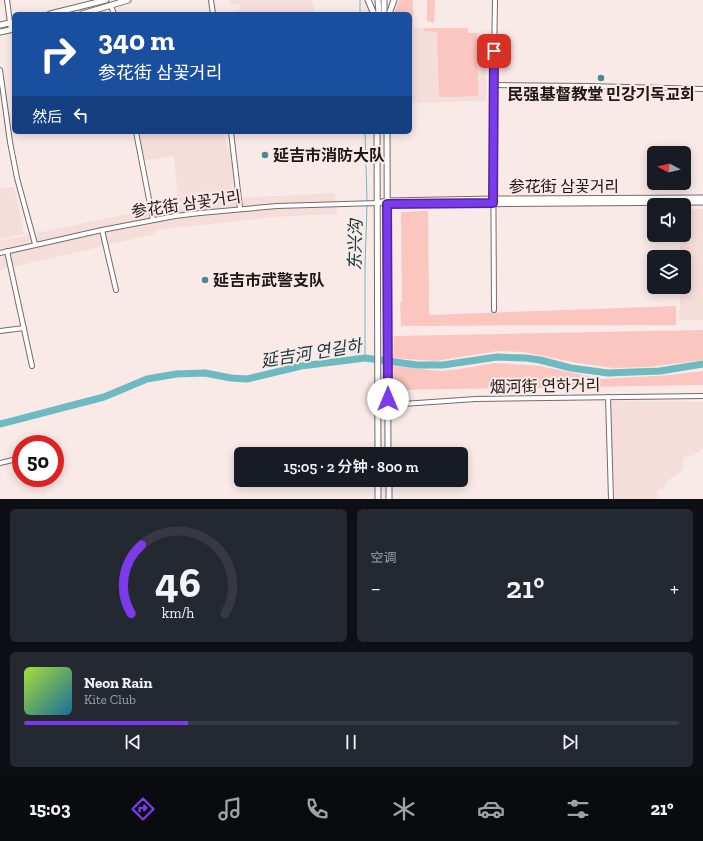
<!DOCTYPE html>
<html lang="zh">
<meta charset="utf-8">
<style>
body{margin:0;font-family:"Zilla Slab","Noto Sans SC","Noto Sans KR",serif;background:#242831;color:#f1f3f6;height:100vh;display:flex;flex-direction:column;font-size:15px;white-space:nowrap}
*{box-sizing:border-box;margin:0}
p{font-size:13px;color:#9ea1a6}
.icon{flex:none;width:22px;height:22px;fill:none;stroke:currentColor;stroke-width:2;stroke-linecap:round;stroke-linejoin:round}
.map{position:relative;height:499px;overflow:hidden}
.side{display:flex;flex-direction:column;gap:10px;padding:10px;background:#0d0f14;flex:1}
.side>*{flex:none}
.hud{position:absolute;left:12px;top:12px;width:400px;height:122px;border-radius:6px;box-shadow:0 2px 10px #0003;background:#1a4fa0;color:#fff;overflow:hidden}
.needle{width:26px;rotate:277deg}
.fabs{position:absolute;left:647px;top:146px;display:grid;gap:8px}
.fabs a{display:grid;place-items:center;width:44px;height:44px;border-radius:6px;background:#171b24;box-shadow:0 2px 10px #0003;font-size:20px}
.speed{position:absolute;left:12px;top:435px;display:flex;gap:8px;font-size:20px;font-weight:700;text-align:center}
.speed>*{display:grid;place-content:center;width:52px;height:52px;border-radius:50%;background:#171b24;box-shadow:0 2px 10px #0003;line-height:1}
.speed .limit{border:6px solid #d22;background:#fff;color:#111}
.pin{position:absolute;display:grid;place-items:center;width:34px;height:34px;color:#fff;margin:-17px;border-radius:8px;box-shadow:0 2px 6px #0006}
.me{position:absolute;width:44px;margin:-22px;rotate:0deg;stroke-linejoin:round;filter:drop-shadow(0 0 3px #0008)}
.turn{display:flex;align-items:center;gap:14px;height:84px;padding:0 20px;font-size:18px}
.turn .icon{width:52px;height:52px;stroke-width:2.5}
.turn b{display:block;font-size:28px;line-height:34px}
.then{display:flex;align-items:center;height:38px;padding:0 20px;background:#0003;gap:8px;font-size:15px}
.big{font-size:30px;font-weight:600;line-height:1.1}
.side .widget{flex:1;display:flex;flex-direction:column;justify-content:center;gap:6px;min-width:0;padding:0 14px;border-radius:6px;background:#242831}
.side .dial{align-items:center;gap:0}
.dial svg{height:104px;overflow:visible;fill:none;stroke:#363941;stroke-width:7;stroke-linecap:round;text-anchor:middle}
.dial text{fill:#f1f3f6;stroke:none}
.song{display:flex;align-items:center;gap:12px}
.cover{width:48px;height:48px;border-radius:6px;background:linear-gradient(135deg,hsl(80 70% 55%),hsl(200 70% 35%))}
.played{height:4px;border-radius:2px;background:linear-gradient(90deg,#7c3aed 25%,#363941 25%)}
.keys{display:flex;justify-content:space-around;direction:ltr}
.heat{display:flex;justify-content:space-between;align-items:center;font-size:22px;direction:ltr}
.side .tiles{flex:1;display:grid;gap:10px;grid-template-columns:1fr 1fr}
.widget:last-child{grid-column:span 2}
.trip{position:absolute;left:234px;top:447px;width:234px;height:40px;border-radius:6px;background:#171b24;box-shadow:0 2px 10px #0003;font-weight:600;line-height:40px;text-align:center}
.tab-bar{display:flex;height:64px;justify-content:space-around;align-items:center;background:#090b0e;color:#9ea1a6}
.tab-bar .icon{width:28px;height:28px}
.tab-bar .current{color:#7c3aed}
.tab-bar b{font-size:18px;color:#f1f3f6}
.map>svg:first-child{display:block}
</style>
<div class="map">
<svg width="703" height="499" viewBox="0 0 703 499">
<rect width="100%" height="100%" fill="#f9eae8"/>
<g fill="#f5ddda">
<path d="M230,0h82l3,14h-80l-1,-2 6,-2 -1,-6 -8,1z"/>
<path d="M410,28h58v5h12v5h7v16l-3,1v10l2,1v35l-76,2z"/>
<path d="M137,132h87l3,17h3l5,45 -57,8 -4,-46 -32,5z"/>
<path d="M14,187l10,47 -24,5v-51z"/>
<path d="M335,193l2,21 -62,3 -120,13v3l-4,2 -151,35v-29l159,-34 76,-9z"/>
<path d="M684,209h19v111h-24l2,-33h3v-30h-4v-22h4z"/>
<path d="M612,401l91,1v46l-8,7 -11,2 -1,13 -17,12 -1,6 -7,2 -1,9h-42l-5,-96z"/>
</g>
<g fill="#fbc6bf">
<path d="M399,0h14v28h-3v-14h-16z"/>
<path d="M427,0h8l-1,23 -7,-2z"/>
<path d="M424,28h44v5h9l1,63 -39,1 -2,-65 -13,-1z"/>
<path d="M428,211l1,104 247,-9v19l-275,1 -1,-23 2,-1 -1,-90z"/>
<path d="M703,330v30l-55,7 -35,1 -36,-5 -53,-11 -26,-1 -63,10 -42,-3 1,-22z"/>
<path d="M495,363l45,3 62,13 69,-4 32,-4v14l-309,5 -1,-24 47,5 19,-2z"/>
</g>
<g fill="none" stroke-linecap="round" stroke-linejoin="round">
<g stroke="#6dbac1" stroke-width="1">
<path d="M360,14v-14"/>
<path d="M365,132l2,69"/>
<path d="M365,358v-91l2,-62"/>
</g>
<path stroke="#6dbac1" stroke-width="7" d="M0,424l104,-27 43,-18 29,-5 29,-1 26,5 16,1 54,-13 64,-8 52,7h26l54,-8 29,1 14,2 31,8 37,5 52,-2 43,-7"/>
<g stroke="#776a68" stroke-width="6">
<g id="minor">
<path d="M7,0l4,30"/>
<path d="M211,0l2,14"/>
<path d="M111,6l3,8"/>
<path d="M0,70l10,72 7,36 18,66"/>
<path d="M493,85l96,1 114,3"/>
<path d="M136,132l17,88"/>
<path d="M231,132l9,76"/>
<path d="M102,230l14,60"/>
<path d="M7,251l25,115"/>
<path d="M0,253l102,-23 73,-14 25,-3 77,-7 101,-3"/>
<path d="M494,310l-1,-189 2,-121"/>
<path d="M0,331l24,-3"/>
<path d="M608,397l3,102"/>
<path d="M388,405l88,-6 227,-3"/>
<path d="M0,463l21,-5"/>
</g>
</g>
<g stroke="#776a68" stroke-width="7">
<g id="major">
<path d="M368,0l6,14"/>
<path d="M378,0l1,14"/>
<path d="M384,0v14"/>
<path d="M50,14l56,-14"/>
<path d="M82,14l46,-14"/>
<path d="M389,14l5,-14"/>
<path d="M0,25l14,-3"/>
<path d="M0,32l14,-3"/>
<path d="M377,132l1,322"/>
<path d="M387,132l1,322"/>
<path d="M378,203l9,-2 106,-2 210,-1"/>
<path d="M430,204l273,-2"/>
<path d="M378,480v19"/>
<path d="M389,480v19"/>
</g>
</g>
<use href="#minor" stroke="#fff" stroke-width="4"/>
<use href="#major" stroke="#fff" stroke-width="5"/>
</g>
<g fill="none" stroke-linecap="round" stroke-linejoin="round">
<g stroke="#51269a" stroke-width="10">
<path id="route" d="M388,399l-1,-195 106,-1 1,-152"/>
</g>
<use href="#route" stroke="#7c3aed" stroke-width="7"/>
</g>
<g fill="#438b91" stroke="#f9eae8" stroke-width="1.5">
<circle cx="601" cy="78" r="4"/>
<circle cx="265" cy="155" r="4"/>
<circle cx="205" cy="280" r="4"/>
</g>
<g text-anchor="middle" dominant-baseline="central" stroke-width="4" stroke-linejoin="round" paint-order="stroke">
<g font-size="16" font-weight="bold" fill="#1d1817" stroke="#f9eae8" text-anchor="start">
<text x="601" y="94" text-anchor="middle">民强基督教堂 민강기독교회</text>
<text x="273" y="155">延吉市消防大队</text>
<text x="213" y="280">延吉市武警支队</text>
</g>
<g font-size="16" fill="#1d1817" stroke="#f9eae8">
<text x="564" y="186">参花街 삼꽃거리</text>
<text transform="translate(186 204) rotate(-8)">参花街 삼꽃거리</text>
<text transform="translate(545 386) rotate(-1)">烟河街 연하거리</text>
</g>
<g font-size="17" font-style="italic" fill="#143a3d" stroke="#f9eae8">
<text transform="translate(355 245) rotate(-89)">东兴沟</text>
<text transform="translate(311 353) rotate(-9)">延吉河 연길하</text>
</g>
</g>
</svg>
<div class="fabs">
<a><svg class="needle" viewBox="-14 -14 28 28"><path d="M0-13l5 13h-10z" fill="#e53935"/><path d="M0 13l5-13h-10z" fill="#9ea1a6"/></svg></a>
<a><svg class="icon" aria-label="sound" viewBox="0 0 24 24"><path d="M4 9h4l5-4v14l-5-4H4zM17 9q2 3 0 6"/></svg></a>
<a><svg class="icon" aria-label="layers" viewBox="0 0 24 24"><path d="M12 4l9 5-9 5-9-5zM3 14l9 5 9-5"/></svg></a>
</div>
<div class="speed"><div class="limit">50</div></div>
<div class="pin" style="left:494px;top:51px;background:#d93025"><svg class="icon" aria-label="arrive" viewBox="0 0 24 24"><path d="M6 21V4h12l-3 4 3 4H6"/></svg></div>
<svg class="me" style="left:388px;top:399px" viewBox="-20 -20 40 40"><circle r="19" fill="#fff"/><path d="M0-13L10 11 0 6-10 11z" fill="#7c3aed"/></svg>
<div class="trip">15:05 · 2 分钟 · 800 m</div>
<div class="hud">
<div class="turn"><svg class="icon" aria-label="right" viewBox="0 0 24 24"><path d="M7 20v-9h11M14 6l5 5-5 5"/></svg><div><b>340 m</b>参花街 삼꽃거리</div></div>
<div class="then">然后<svg class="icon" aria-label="left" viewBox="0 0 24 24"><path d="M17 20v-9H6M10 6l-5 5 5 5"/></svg></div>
</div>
</div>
<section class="side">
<div class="tiles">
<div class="widget dial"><svg viewBox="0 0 100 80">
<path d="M14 69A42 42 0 1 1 86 69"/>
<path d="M14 69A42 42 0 0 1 22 16" stroke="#7c3aed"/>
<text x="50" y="56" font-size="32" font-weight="700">46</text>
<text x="50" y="72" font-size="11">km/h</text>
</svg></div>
<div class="widget"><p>空调</p>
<div class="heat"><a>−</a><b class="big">21°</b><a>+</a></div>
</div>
<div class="widget">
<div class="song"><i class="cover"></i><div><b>Neon Rain</b><p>Kite Club</p></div></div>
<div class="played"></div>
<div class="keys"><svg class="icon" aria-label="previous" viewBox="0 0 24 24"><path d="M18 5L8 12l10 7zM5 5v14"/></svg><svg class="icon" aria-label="pause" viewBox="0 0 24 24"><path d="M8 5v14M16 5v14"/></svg><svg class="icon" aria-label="next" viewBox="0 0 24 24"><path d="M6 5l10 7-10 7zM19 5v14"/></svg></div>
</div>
</div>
</section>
<nav class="tab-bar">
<b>15:03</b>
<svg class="icon current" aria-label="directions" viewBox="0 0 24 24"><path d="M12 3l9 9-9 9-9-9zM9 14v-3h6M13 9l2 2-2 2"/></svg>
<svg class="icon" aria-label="music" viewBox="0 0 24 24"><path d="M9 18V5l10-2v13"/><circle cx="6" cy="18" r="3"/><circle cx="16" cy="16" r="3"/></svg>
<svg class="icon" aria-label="phone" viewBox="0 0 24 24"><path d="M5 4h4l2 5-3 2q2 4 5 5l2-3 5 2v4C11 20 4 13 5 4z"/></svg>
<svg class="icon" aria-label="climate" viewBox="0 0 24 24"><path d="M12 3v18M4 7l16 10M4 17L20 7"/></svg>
<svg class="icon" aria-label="car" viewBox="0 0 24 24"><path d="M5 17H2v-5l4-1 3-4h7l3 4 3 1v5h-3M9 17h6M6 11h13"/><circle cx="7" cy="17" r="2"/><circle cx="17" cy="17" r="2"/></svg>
<svg class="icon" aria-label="filters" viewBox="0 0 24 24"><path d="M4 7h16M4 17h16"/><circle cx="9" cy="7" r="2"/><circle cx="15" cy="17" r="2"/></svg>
<b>21°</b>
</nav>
